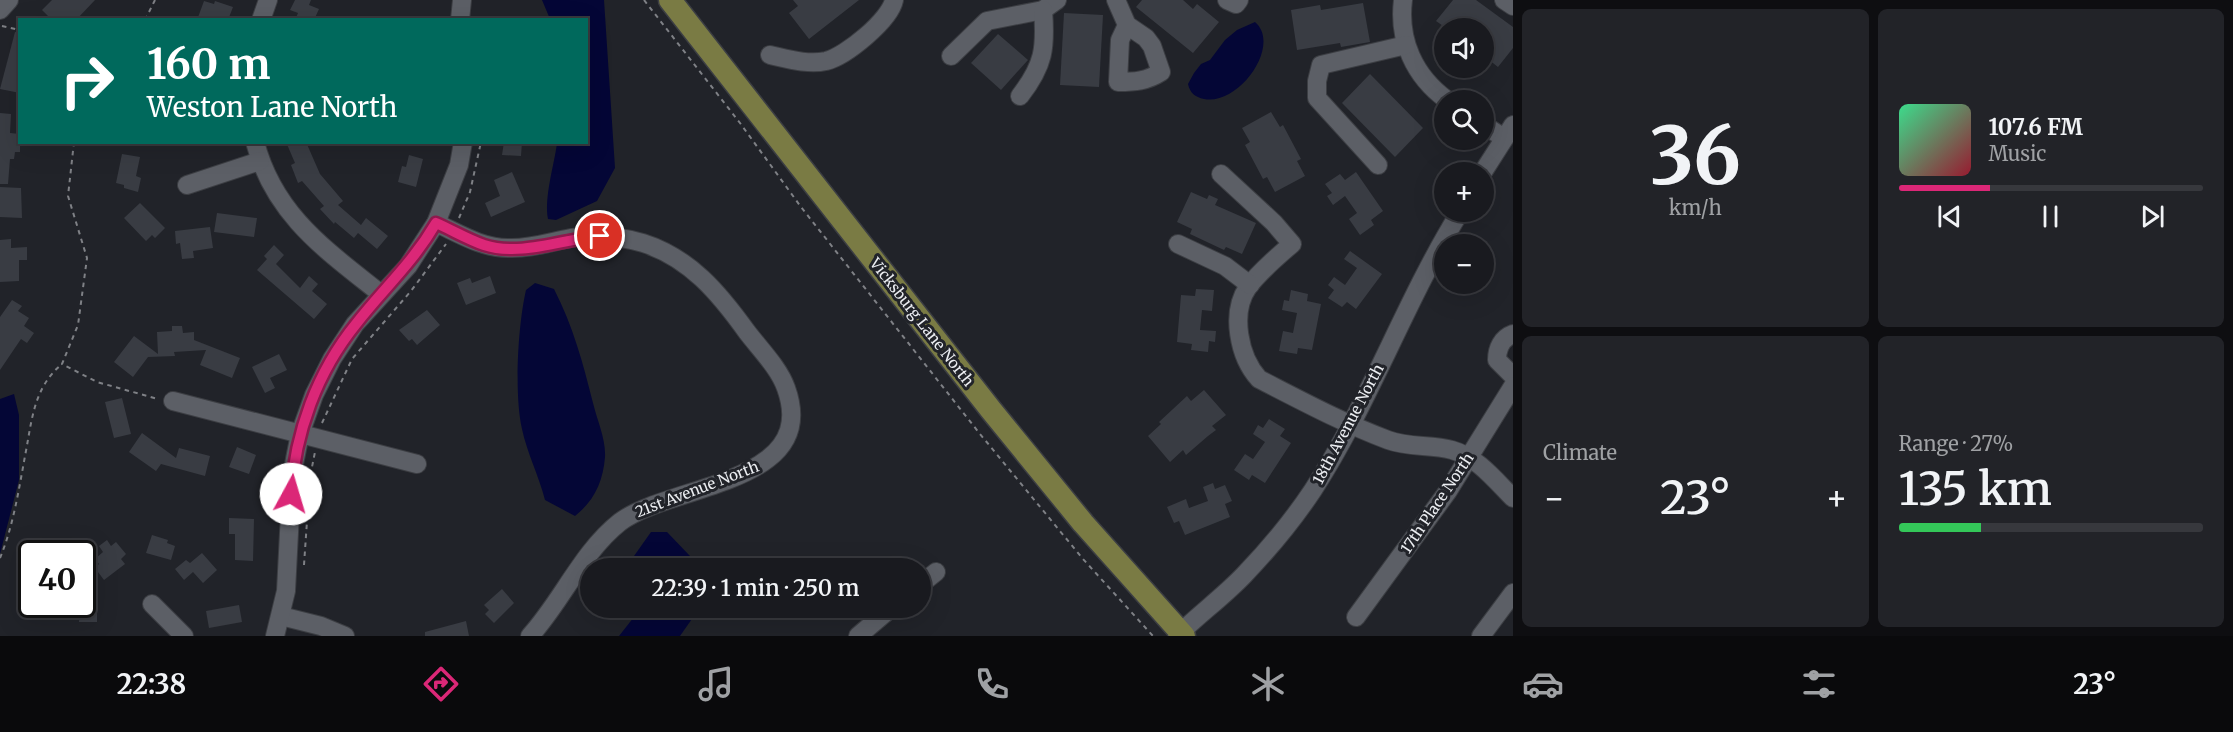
<!DOCTYPE html>
<meta charset="utf-8">
<style>
body{margin:0;font-family:Merriweather,serif;background:#222328;color:#f1f3f6;height:100vh;display:flex;flex-direction:column;font-size:22px;white-space:nowrap}
*{box-sizing:border-box;margin:0}
p{font-size:20px;color:#9fa1a4}
.icon{flex:none;width:33px;height:33px;fill:none;stroke:currentColor;stroke-width:2;stroke-linecap:round;stroke-linejoin:round}
.map{position:relative;flex:1;overflow:hidden}
.drawer{display:flex;flex-direction:column;gap:9px;padding:9px;background:#0e0e11;width:720px}
.drawer>*{flex:none}
.top-card{position:absolute;left:18px;top:18px;width:570px;height:126px;border-radius:0px;box-shadow:0 6px 24px #0002,0 0 0 2px #37383d;background:#00695c;color:#fff;overflow:hidden}
.buttons{position:absolute;left:1434px;top:18px;display:grid;gap:12px}
.buttons a{display:grid;place-items:center;width:60px;height:60px;border-radius:50%;background:#191a1f;box-shadow:0 6px 24px #0002,0 0 0 2px #37383d;font-size:30px}
.speed{position:absolute;left:18px;top:540px;display:flex;gap:12px;font-size:30px;font-weight:700;text-align:center}
.speed>*{display:grid;place-content:center;width:78px;height:78px;border-radius:50%;background:#191a1f;box-shadow:0 6px 24px #0002,0 0 0 2px #37383d;line-height:1}
.speed .limit{border:3px solid #111;border-radius:9px;background:#fff;color:#111}
.pin{position:absolute;display:grid;place-items:center;width:51px;height:51px;color:#fff;margin:-26px;border:3px solid #fff;border-radius:50%;box-shadow:0 2px 6px #0007}
.me{position:absolute;width:66px;margin:-33px;rotate:6deg;stroke-linejoin:round;filter:drop-shadow(0 0 4px #0008)}
.turn{display:flex;align-items:center;gap:21px;height:126px;padding:0 30px;font-size:27px}
.turn .icon{width:78px;height:78px;stroke-width:2.5}
.turn b{display:block;font-size:42px;line-height:51px}
.big{font-size:45px;font-weight:600;line-height:1.1}
.drawer .widget{flex:1;display:flex;flex-direction:column;justify-content:center;gap:9px;min-width:0;padding:0 21px;border-radius:9px;background:#222328}
.drawer .dial{align-items:center;gap:0}
.dial b{font-size:78px;line-height:1}
.song{display:flex;align-items:center;gap:18px}
.cover{width:72px;height:72px;border-radius:9px;background:linear-gradient(135deg,hsl(150 70% 55%),hsl(350 70% 35%))}
.played{height:6px;border-radius:3px;background:linear-gradient(90deg,#db2777 30%,#37383d 30%)}
.keys{display:flex;justify-content:space-around;direction:ltr}
.heat{display:flex;justify-content:space-between;align-items:center;font-size:33px;direction:ltr}
.charge{height:9px;border-radius:4px;background:linear-gradient(90deg,#34c759 27%,#37383d 0)}
.drawer .tiles{flex:1;display:grid;gap:9px;grid-template-columns:repeat(2,1fr)}
.trip{position:absolute;left:580px;top:558px;width:351px;height:60px;border-radius:30px;background:#191a1f;box-shadow:0 6px 24px #0002,0 0 0 2px #37383d;font-weight:600;line-height:60px;text-align:center}
.tab-bar{display:flex;height:96px;justify-content:space-around;align-items:center;background:#0a0a0c;color:#9fa1a4}
.tab-bar .icon{width:42px;height:42px}
.tab-bar .on{color:#db2777}
.tab-bar b{font-size:27px;color:#f1f3f6}
main{display:flex;flex:1;min-height:0}
.map>svg:first-child{display:block}
</style>
<main>
<div class="map">
<svg width="1513" height="636" viewBox="0 0 1513 636">
<rect width="100%" height="100%" fill="#212329"/>
<g fill="#040636">
<path d="M542,0h62l11,168 -18,33 -41,19 -8,-1c-4,-22 6,-53 9,-76l29,-1v-122l-36,-1z"/>
<path d="M1255,22c27,23 -16,84 -51,77 -9,-2 -14,-6 -16,-15l6,-11 7,-9 9,-4 15,-20 12,-10z"/>
<path d="M535,283l19,6c19,37 29,74 39,114 4,17 13,36 12,54 -2,25 -11,44 -30,59l-30,-16c-6,-24 -18,-47 -23,-71 -8,-35 -4,-104 4,-139z"/>
<path d="M14,394l5,21v65l-19,74v-155z"/>
<path d="M651,532h16l23,24 1,12h-57v-12z"/>
<path d="M641,608h53v8l-14,20h-61z"/>
</g>
<g fill="#393c43">
<path d="M52,0h43l-19,20h-24l-10,-10z"/>
<path d="M295,0h16l-2,5 10,4 -5,11h-19l3,-7 -8,-3z"/>
<path d="M793,0h66l-50,39 -20,-26 9,-7z"/>
<path d="M1142,0h41l10,9 4,-5 22,18 -26,31 -57,-46z"/>
<path d="M1453,0h23l37,27v21l-15,19 -14,-11v-28h-38l-10,-7z"/>
<path d="M204,1l10,3 1,-3 18,6 -5,13 -10,-4 -1,4h-20z"/>
<path d="M1363,3l7,39 -29,5 -1,-4 -43,7 -6,-40 29,-5 1,5z"/>
<path d="M1064,13l39,2 -4,72 -39,-2z"/>
<path d="M15,32l5,1v60l-20,-4z"/>
<path d="M998,34l30,26 -27,30 -30,-27z"/>
<path d="M1370,74l53,54 -28,29 -53,-54z"/>
<path d="M1271,112l9,15 3,-2 18,34 -4,2 8,15 -30,16 -8,-15 -4,2 -18,-34 5,-3 -8,-14z"/>
<path d="M0,113l11,1 -1,19 10,1v18h-5l-1,7h-4l-2,25h-8z"/>
<path d="M286,142h20l14,32 23,27 -5,4 23,20 5,-7 22,18 -11,13 -19,-16 -4,5 -19,-16 -1,2 -14,-15 4,-3 -22,-25 -4,2 -7,-18 4,-2z"/>
<path d="M504,142h18l-1,14 -19,-1z"/>
<path d="M122,154l18,3 -4,19 5,2 -3,14 -14,-4v-3l-8,-2z"/>
<path d="M409,155l14,4 -7,28 -18,-5 4,-16 4,1z"/>
<path d="M512,172l13,30 -34,15 -6,-14 15,-7 -6,-16z"/>
<path d="M1356,172l27,39 -12,9 3,5 -14,10 -11,-16 8,-6 -12,-17 -12,9 -6,-9 5,-3 -7,-9 15,-10 5,6z"/>
<path d="M0,187l21,1 1,30 -22,-1z"/>
<path d="M1191,192l16,7 2,-4 9,4 -3,6 41,18 -14,31 -16,-7 -2,3 -34,-16 2,-5 -15,-7z"/>
<path d="M140,203l25,25 -10,10 -3,-3 -6,6 -22,-23z"/>
<path d="M217,213l40,5 -3,19 -40,-5z"/>
<path d="M210,227l3,21 -20,3 1,7 -12,1 -2,-16 -4,1 -1,-13z"/>
<path d="M11,239v9l16,-1v13h-8v21l-19,1v-42z"/>
<path d="M274,245l10,10 -8,9 24,24 9,-12 9,8 -6,7 15,13 -13,15 -57,-49 10,-11 -3,-3z"/>
<path d="M1350,251l32,23 -26,35 -9,-7 -5,5 -14,-9 6,-8 -6,-5 6,-8 11,8 12,-17 -13,-9z"/>
<path d="M490,276l6,17 -30,12 -9,-22 13,-5 2,5z"/>
<path d="M1196,289l18,1 -2,21 -10,-1 -2,20 16,1 -1,11 -6,-1 -1,11 -17,-2 1,-6 -15,-2 4,-47 14,1z"/>
<path d="M1291,290l17,4 -1,7 14,3 -9,46 -14,-2 -1,6 -18,-3 4,-20 10,2 4,-20 -15,-3 2,-10 5,1z"/>
<path d="M12,300l10,6 -4,5 11,7 -5,8 10,7 -7,10 -6,-4 -21,31v-53z"/>
<path d="M427,310l13,15 -23,20 -5,-6 -3,2 -10,-11z"/>
<path d="M172,326h10l1,7 11,-1v8l46,18 -8,20 -32,-13 6,-15 -32,2 1,4 -27,1 -15,20 -19,-15 20,-26 24,18 -1,-22 15,-1z"/>
<path d="M279,354l8,16 -17,8 5,10 -10,5 -13,-26z"/>
<path d="M1204,390l22,25 -14,11 4,4 -8,6 -22,19 -3,-5 -13,12 -22,-26 13,-12 -2,-2 28,-26 4,5z"/>
<path d="M122,398l9,36 -17,4 -9,-36z"/>
<path d="M1269,419l16,10 -5,7 11,7 -26,40 -13,-8 -3,5 -15,-10 11,-16 8,5 12,-17 -12,-8 5,-9 5,3z"/>
<path d="M142,433l34,25 3,-10 31,8 -5,20 -44,-12 -5,7 -27,-19z"/>
<path d="M237,447l19,8 -7,19 -20,-7z"/>
<path d="M1213,483l2,6 10,-4 7,16 -7,3 5,13 -45,18 -6,-14 -5,2 -7,-16 19,-8 3,9 19,-7 -5,-14z"/>
<path d="M229,518l25,1 -1,42 -18,-1v-26h-6z"/>
<path d="M152,535l16,5 -1,3 8,3 -4,14 -25,-7z"/>
<path d="M107,540l4,6 5,-4 10,12 -5,5 4,5 -21,16 -9,-12 4,-4 -4,-5 8,-7 -4,-6z"/>
<path d="M202,553l15,17 -14,13 -10,-11 -9,8 -9,-11 11,-9 4,3z"/>
<path d="M82,584h15v38h-18z"/>
<path d="M502,589l12,14 -20,20 -9,-9 4,-4 -5,-5z"/>
<path d="M239,605l3,17 -33,6 -3,-17z"/>
<path d="M466,621l3,15h-44v-4z"/>
</g>
<g fill="none" stroke-linecap="round" stroke-linejoin="round">
<g stroke="#3c3e43" stroke-width="20">
<g id="minor">
<path d="M1116,0l11,25 19,13 6,8 9,26c-14,9 -26,10 -43,10l2,-42 7,-15"/>
<path d="M1227,0l9,4 3,-4"/>
<path d="M1403,0c-5,40 11,76 44,100"/>
<path d="M1504,0l9,6"/>
<path d="M0,10l9,-10"/>
<path d="M261,20l7,-20"/>
<path d="M460,20l2,-20"/>
<path d="M770,55c18,4 38,10 56,6 20,-5 64,-41 68,-61"/>
<path d="M951,56l36,-35 56,-11 14,-10"/>
<path d="M1020,96c24,-31 26,-48 23,-86"/>
<path d="M1484,125l20,13"/>
<path d="M255,142c19,73 71,108 126,152"/>
<path d="M1378,165l-61,-67v-17l4,-16 85,-20"/>
<path d="M1483,172l30,-47"/>
<path d="M1221,174l53,49 18,21c-15,13 -32,27 -44,43 -18,26 -9,70 11,92 43,22 84,44 129,61 21,8 43,4 64,10 25,7 43,30 61,48"/>
<path d="M187,185l73,-24"/>
<path d="M436,223c24,11 46,25 72,25 22,1 42,-6 63,-10 24,-4 49,-2 72,5 47,15 76,50 104,89 13,17 32,36 39,56 35,97 -116,96 -166,134 -38,30 -58,79 -90,114"/>
<path d="M1178,244l47,22 25,19"/>
<path d="M1513,334c-11,4 -16,14 -16,26l16,16"/>
<path d="M173,401l244,63"/>
<path d="M921,584l15,-12"/>
<path d="M152,604l32,32"/>
<path d="M281,616l40,10 24,10"/>
<path d="M1356,617l92,-126 65,-105"/>
<path d="M275,636l11,-45 6,-117 8,-40 14,-39 18,-36 23,-35 53,-58 28,-43 23,-58 4,-23"/>
<path d="M858,636l33,-28"/>
<path d="M1177,636c21,-21 46,-39 67,-61 25,-26 49,-55 69,-85 57,-88 92,-189 147,-278"/>
<path d="M1481,636l32,-43"/>
</g>
</g>
<g stroke="#3c3e43" stroke-width="25">
<path id="major" d="M670,0l321,410 92,113 101,113"/>
</g>
<g stroke="#7f8186" stroke-width="2" stroke-dasharray="4.5 4.5" stroke-linecap="butt">
<path d="M644,0l96,123 61,84 179,227 103,125 70,77"/>
<path d="M145,20l10,-20"/>
<path d="M2,26l18,4"/>
<path d="M74,142l-6,54 19,62 -9,67 -16,39 35,18 61,17"/>
<path d="M459,218l11,-26 11,-50"/>
<path d="M322,423l30,-64 59,-68 35,-47"/>
<path d="M0,558c13,-31 19,-69 25,-102 7,-35 8,-68 37,-92"/>
<path d="M304,565l6,-88 5,-25"/>
</g>
<use href="#minor" stroke="#5c5f66" stroke-width="18"/>
<use href="#major" stroke="#7a7b44" stroke-width="22"/>
</g>
<g fill="none" stroke-linecap="round" stroke-linejoin="round">
<g stroke="#8e194d" stroke-width="15">
<path id="route" d="M291,494c4,-61 26,-122 65,-170 28,-36 56,-60 80,-101 16,7 31,16 48,22 36,12 79,-6 116,-9"/>
</g>
<use href="#route" stroke="#db2777" stroke-width="10"/>
</g>
<g text-anchor="middle" dominant-baseline="central" stroke-width="6" stroke-linejoin="round" paint-order="stroke">
<g font-size="15" fill="#ebedf1" stroke="#212329">
<text transform="translate(922 322) rotate(52)">Vicksburg Lane North</text>
<text transform="translate(1348 424) rotate(-62)">18th Avenue North</text>
<text transform="translate(697 489) rotate(-21)">21st Avenue North</text>
<text transform="translate(1437 503) rotate(-56)">17th Place North</text>
</g>
</g>
</svg>
<div class="buttons">
<a><svg class="icon" aria-label="sound" viewBox="0 0 24 24"><path d="M4 9h4l5-4v14l-5-4H4zM17 9q2 3 0 6"/></svg></a>
<a><svg class="icon" aria-label="search" viewBox="0 0 24 24"><circle cx="10" cy="10" r="6"/><path d="M15 15l6 6"/></svg></a>
<a>+</a>
<a>−</a>
</div>
<div class="speed"><div class="limit">40</div></div>
<div class="pin" style="left:600px;top:236px;background:#d93025"><svg class="icon" aria-label="arrive" viewBox="0 0 24 24"><path d="M6 21V4h12l-3 4 3 4H6"/></svg></div>
<svg class="me" style="left:291px;top:494px" viewBox="-20 -20 40 40"><circle r="19" fill="#fff"/><path d="M0-13L10 11 0 6-10 11z" fill="#db2777"/></svg>
<div class="trip">22:39 · 1 min · 250 m</div>
<div class="top-card">
<div class="turn"><svg class="icon" aria-label="right" viewBox="0 0 24 24"><path d="M7 20v-9h11M14 6l5 5-5 5"/></svg><div><b>160 m</b>Weston Lane North</div></div>
</div>
</div>
<section class="drawer">
<div class="tiles">
<div class="widget dial"><b>36</b><p>km/h</p></div>
<div class="widget">
<div class="song"><i class="cover"></i><div><b>107.6 FM</b><p>Music</p></div></div>
<div class="played"></div>
<div class="keys"><svg class="icon" aria-label="previous" viewBox="0 0 24 24"><path d="M18 5L8 12l10 7zM5 5v14"/></svg><svg class="icon" aria-label="pause" viewBox="0 0 24 24"><path d="M8 5v14M16 5v14"/></svg><svg class="icon" aria-label="next" viewBox="0 0 24 24"><path d="M6 5l10 7-10 7zM19 5v14"/></svg></div>
</div>
<div class="widget"><p>Climate</p>
<div class="heat"><a>−</a><b class="big">23°</b><a>+</a></div>
</div>
<div class="widget"><p>Range · 27%</p><b class="big">135 km</b><div class="charge"></div></div>
</div>
</section>
</main>
<nav class="tab-bar">
<b>22:38</b>
<svg class="icon on" aria-label="directions" viewBox="0 0 24 24"><path d="M12 3l9 9-9 9-9-9zM9 14v-3h6M13 9l2 2-2 2"/></svg>
<svg class="icon" aria-label="music" viewBox="0 0 24 24"><path d="M9 18V5l10-2v13"/><circle cx="6" cy="18" r="3"/><circle cx="16" cy="16" r="3"/></svg>
<svg class="icon" aria-label="phone" viewBox="0 0 24 24"><path d="M5 4h4l2 5-3 2q2 4 5 5l2-3 5 2v4C11 20 4 13 5 4z"/></svg>
<svg class="icon" aria-label="climate" viewBox="0 0 24 24"><path d="M12 3v18M4 7l16 10M4 17L20 7"/></svg>
<svg class="icon" aria-label="car" viewBox="0 0 24 24"><path d="M5 17H2v-5l4-1 3-4h7l3 4 3 1v5h-3M9 17h6M6 11h13"/><circle cx="7" cy="17" r="2"/><circle cx="17" cy="17" r="2"/></svg>
<svg class="icon" aria-label="filters" viewBox="0 0 24 24"><path d="M4 7h16M4 17h16"/><circle cx="9" cy="7" r="2"/><circle cx="15" cy="17" r="2"/></svg>
<b>23°</b>
</nav>
